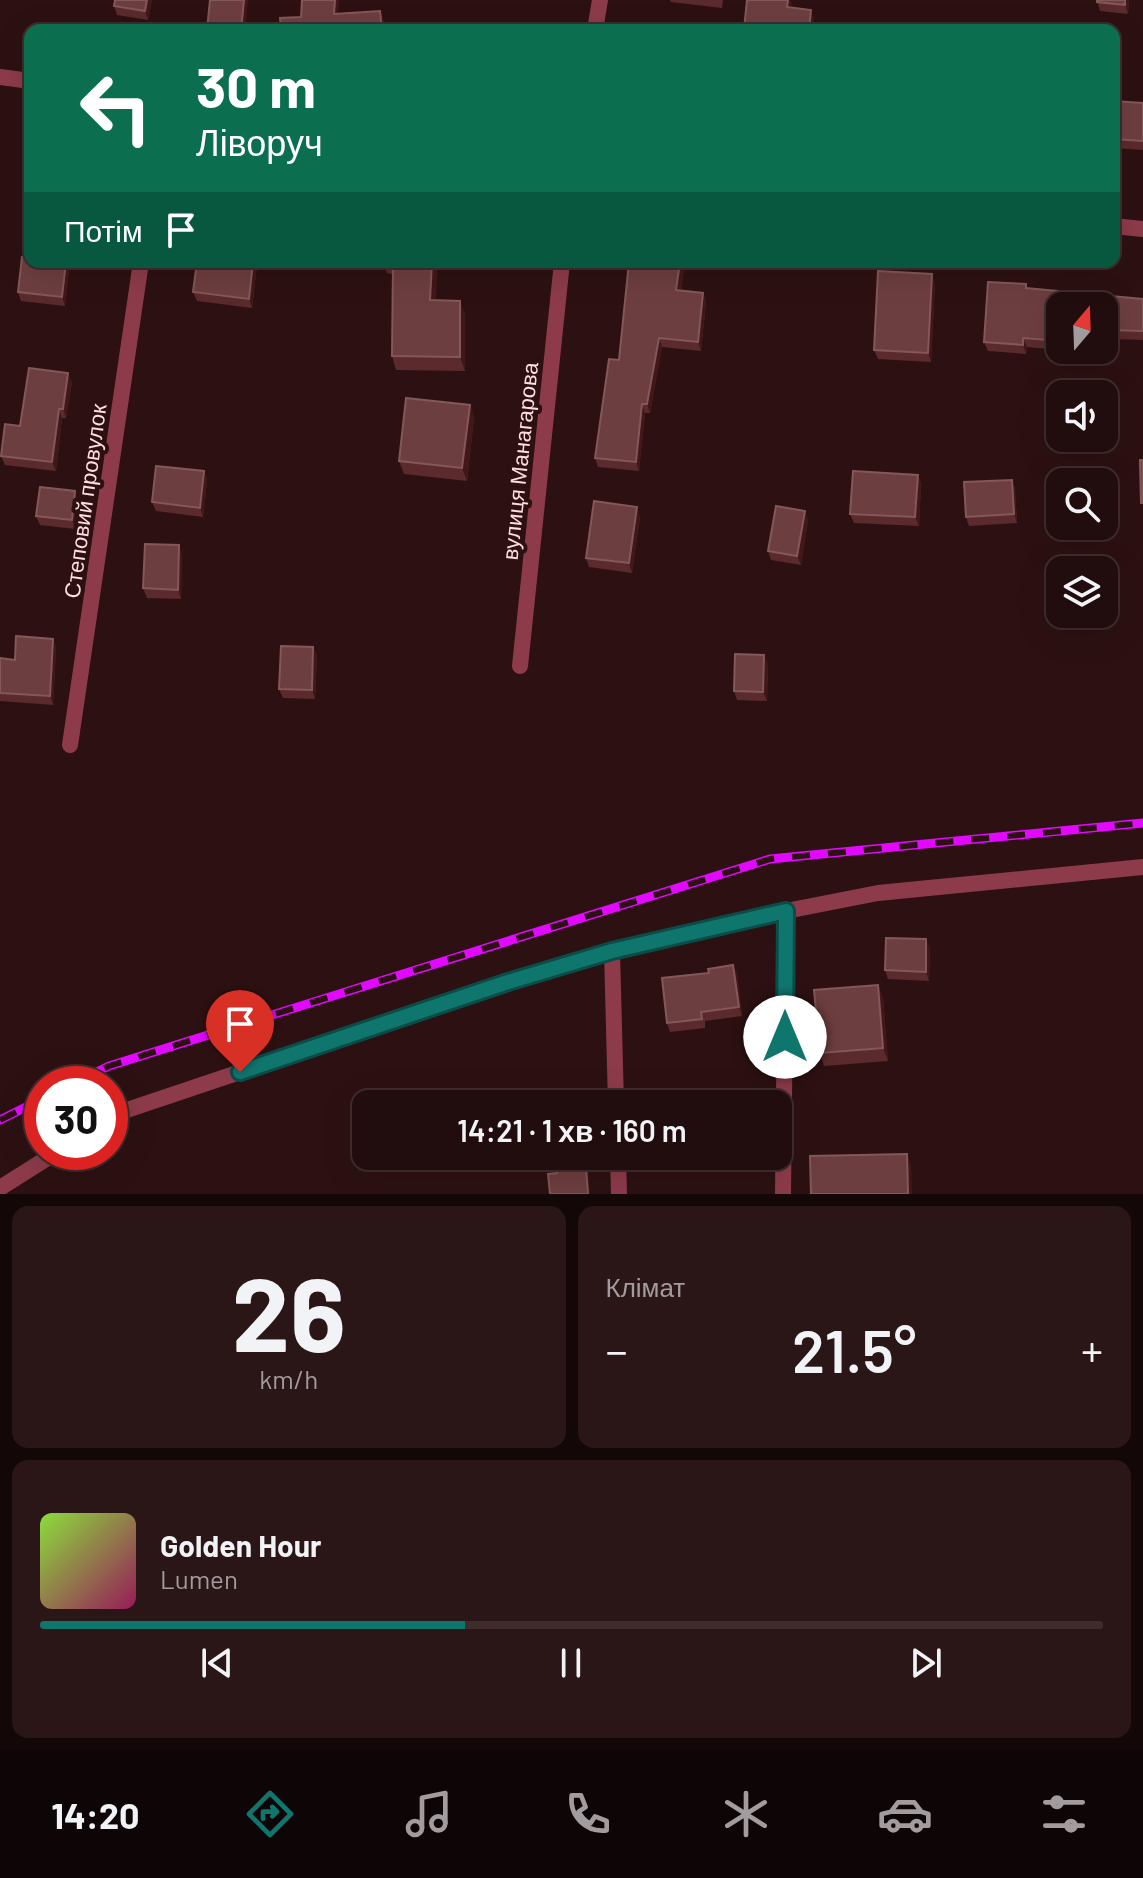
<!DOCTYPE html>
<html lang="uk">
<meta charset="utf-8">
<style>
body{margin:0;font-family:Barlow,sans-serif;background:#2a1617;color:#f1f3f6;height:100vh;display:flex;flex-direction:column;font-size:30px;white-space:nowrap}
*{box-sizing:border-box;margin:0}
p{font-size:26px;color:#a29c9e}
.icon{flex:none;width:44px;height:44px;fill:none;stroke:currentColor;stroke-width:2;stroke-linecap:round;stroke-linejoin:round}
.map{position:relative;height:1194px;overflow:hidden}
.details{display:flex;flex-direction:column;gap:12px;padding:12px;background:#130708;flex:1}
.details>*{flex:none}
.hud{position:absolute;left:24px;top:24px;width:1096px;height:244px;border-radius:16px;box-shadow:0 8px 32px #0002,0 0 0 2px #3f2d2e;background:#0b6e4f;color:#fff;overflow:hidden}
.needle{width:52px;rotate:19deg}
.fabs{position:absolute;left:1046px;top:292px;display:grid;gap:16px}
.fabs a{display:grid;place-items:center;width:72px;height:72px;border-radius:16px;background:#220d0e;box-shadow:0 8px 32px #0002,0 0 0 2px #3f2d2e;font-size:40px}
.speed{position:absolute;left:24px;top:1066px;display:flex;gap:16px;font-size:40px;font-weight:700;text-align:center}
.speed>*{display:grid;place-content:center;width:104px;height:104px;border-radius:50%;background:#220d0e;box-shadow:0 8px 32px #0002,0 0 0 2px #3f2d2e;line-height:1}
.speed .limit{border:12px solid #d22;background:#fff;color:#111}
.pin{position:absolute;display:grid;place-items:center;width:68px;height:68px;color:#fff;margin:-82px -34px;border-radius:50% 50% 50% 0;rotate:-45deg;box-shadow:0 0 8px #0007}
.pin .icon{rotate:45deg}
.me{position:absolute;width:88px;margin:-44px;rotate:0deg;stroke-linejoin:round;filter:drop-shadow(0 0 6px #0008)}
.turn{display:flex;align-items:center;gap:28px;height:168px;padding:0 40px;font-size:36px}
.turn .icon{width:104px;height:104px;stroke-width:2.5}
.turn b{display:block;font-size:56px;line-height:68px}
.then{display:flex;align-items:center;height:76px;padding:0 40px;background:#0003;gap:16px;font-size:30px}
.big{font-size:60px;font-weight:600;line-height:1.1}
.details .card{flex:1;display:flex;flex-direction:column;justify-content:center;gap:12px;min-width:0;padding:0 28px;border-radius:16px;background:#2a1617}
.details .dial{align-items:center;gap:0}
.dial b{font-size:104px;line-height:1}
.song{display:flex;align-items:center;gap:24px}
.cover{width:96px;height:96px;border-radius:12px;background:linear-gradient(135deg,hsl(90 70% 55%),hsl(330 70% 35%))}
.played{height:8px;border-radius:4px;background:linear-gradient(90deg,#0f766e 40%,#3f2d2e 40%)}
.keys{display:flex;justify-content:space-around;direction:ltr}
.heat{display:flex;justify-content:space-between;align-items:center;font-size:44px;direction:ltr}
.details .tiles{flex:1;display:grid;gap:12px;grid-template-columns:1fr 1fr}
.card:last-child{grid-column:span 2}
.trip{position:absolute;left:352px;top:1090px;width:440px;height:80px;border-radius:16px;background:#220d0e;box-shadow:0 8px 32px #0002,0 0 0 2px #3f2d2e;font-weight:600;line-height:80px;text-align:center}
.dock{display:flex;height:128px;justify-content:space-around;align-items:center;background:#0e0506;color:#a29c9e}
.dock .icon{width:56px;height:56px}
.dock .active{color:#0f766e}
.dock b{font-size:36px;color:#f1f3f6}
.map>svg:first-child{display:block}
</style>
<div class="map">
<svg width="1143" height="1194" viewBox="0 0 1143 1194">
<rect width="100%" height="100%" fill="#2d1112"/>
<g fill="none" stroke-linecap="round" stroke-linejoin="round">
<g stroke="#8d3b4a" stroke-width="16">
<path d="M595,30l5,-30"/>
<path d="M0,77l30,4"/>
<path d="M1114,226l29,3"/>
<path d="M520,666l42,-404"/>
<path d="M70,745l71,-483"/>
<path d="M612,951l4,153"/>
<path d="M110,1119l11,-7 387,-130 104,-31 174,-40 92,-18 265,-26"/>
<path d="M618,1156l1,38"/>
<path d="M0,1188l57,-36"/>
<path d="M783,1194l3,-283"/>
</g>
<g stroke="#e109ff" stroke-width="9">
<g id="rail">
<path d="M72,1084l37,-18 661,-207 373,-36"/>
<path d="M0,1120l42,-21"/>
</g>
</g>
<use href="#rail" stroke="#2d1112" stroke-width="6" stroke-dasharray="18" stroke-linecap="butt"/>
</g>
<g fill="#5b2a2c">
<path d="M115,0h37l-4,20 -31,-5 -3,-9z"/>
<path d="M670,0h53l-1,8 -51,-6z"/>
<path d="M1097,0h32l-1,14 -28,-3z"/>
<path d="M1114,101l29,2v47l-29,-2z"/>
<path d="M66,262l3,9 -4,35 -44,-5 -3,-9z"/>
<path d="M197,262h59l1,3 -5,43 -55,-7 -4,-9z"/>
<path d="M383,262h55l-3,38 30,14v57l-69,-1 -4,-14 1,-82 -6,-1z"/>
<path d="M629,262h56l-4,29 22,2 3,9 -5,49 -39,-4 -12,66h-5l-6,58 -41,-4 -3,-9 24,-98z"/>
<path d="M935,283l-4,79 -53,-3 -4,-9z"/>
<path d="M1028,288l115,11v41l-31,-1 -1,15 -48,-4h41v-44h-44v44l-33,-3 -1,7 -38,-3 -4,-9z"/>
<path d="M72,382l-6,36h-4l-6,53 -51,-6 -4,-9 19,-30z"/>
<path d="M470,405l4,13 -7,63 -63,-7 -5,-13z"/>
<path d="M204,471l3,9 -4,37 -47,-6 -4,-9z"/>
<path d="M918,475l3,9 -2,42 -65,-3 -4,-9z"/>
<path d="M1012,480l3,9 2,34 -48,3 -3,-9z"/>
<path d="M78,500l-3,29 -35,-4 -4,-9z"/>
<path d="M640,516l-8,57 -43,-6 -3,-9z"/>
<path d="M808,520l-7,45 -30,-5 -3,-9z"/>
<path d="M182,554l-1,45 -34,-1 -4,-10z"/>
<path d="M53,639l3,9 -3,57 -53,-4v-43l15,2z"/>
<path d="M313,647l4,9 -2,43 -32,-1 -4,-9z"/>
<path d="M768,664l-1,37 -30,-1 -3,-9z"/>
<path d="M930,948l-1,33 -41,-2 -3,-9z"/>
<path d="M733,965l4,9 5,42 -37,5v7l-35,4 -3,-9 42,-50z"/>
<path d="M883,998l5,63 -64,5 -4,-13z"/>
</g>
<g fill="#411819">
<path d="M147,0h5l-4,20 -3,-9z"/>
<path d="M244,0h4l-3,30h-4z"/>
<path d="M335,0h4l-1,23 -4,-9z"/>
<path d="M788,0h2l2,3 -2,13 -3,-9z"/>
<path d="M1125,0h4l-1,14 -3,-9z"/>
<path d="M811,10l3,9 -1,11h-4z"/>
<path d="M380,11l4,9v10h-2z"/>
<path d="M66,262l3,9 -4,35 -3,-9z"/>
<path d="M253,262h3l1,3 -5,43 -3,-9z"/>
<path d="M432,262h6l-3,52 -5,-14z"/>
<path d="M680,262h5l-5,37 -4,-9z"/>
<path d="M932,274l3,9 -4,79 -3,-9z"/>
<path d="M703,293l3,9 -5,49 -3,-9z"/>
<path d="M460,301l5,13v57l-5,-14z"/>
<path d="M1109,330l3,9 -1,15 -4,-9z"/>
<path d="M659,338l3,9 -12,66 -3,-9z"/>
<path d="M1023,338l4,9 -1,7 -3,-9z"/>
<path d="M68,373l4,9 -6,36 -3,-9z"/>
<path d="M642,404l3,9 -6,58 -3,-9z"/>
<path d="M470,405l4,13 -7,63 -5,-13z"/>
<path d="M59,409l3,9 -6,53 -4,-9z"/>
<path d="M204,471l3,9 -4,37 -3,-9z"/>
<path d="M918,475l3,9 -2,42 -4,-9z"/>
<path d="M1012,480l3,9 2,34 -3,-9z"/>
<path d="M75,491l3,9 -3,29 -3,-9z"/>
<path d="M637,507l3,9 -8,57 -3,-10z"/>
<path d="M805,511l3,9 -7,45 -4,-9z"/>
<path d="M179,545l3,9 -1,45 -3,-9z"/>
<path d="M53,639l3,9 -3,57 -3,-9z"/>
<path d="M313,647l4,9 -2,43 -3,-9z"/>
<path d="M764,655l4,9 -1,37 -4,-9z"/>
<path d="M926,939l4,9 -1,33 -3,-9z"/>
<path d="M733,965l4,9 5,42 -3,-9z"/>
<path d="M878,985l5,13 5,63 -5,-13z"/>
<path d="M907,1154l4,12 1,28h-4z"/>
<path d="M585,1156l3,7 2,31h-2z"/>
</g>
<g fill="#6d3e3f" stroke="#845758" stroke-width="2">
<path d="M115,0h32l-2,11 -31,-5z"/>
<path d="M210,0h34l-3,30h-34z"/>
<path d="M302,0h33l-1,14 46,-3 2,19h-101l-1,-12 21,-1z"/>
<path d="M747,0h41l-1,7 24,3 -2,20 -65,-1z"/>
<path d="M1097,0h28v5l-28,-3z"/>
<path d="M1114,101l29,2v38l-29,-2z"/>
<path d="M22,257l8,1v4h36l-4,35 -44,-5z"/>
<path d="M197,262h56l-4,37 -56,-7z"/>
<path d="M393,262h39l-2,38 30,1v56l-68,-1z"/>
<path d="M629,262h51l-4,28 27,3 -5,49 -39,-4 -12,66h-5l-6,58 -41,-4 14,-99 10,1z"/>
<path d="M878,271l54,3 -4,79 -54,-3z"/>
<path d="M988,282l38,2v4l117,11v32l-34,-1 -2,15h-3v-39h-44v35l-37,-3v7l-39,-3z"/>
<path d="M29,368l39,5 -5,36h-4l-7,53 -51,-6 4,-32 15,2z"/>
<path d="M406,398l64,7 -8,63 -63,-7z"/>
<path d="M1140,460h3v43h-2z"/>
<path d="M156,466l48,5 -4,37 -48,-6z"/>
<path d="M853,471l65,4 -3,42 -65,-3z"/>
<path d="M1012,480l2,34 -48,3 -2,-35z"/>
<path d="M40,487l35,4 -3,29 -36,-4z"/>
<path d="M594,501l43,6 -8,56 -43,-5z"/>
<path d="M776,506l29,5 -8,45 -29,-5z"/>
<path d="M145,544l34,1 -1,45 -35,-2z"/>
<path d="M16,636l37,3 -3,57 -50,-3v-35l15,2z"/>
<path d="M281,646l32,1 -1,43 -33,-1z"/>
<path d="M735,654l29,1 -1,37 -29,-1z"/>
<path d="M886,938l40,1v33l-41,-2z"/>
<path d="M733,965l6,42 -38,5 1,7 -35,4 -5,-45 47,-5 -1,-4z"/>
<path d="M878,985l5,63 -63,5 -6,-63z"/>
<path d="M907,1154l1,40h-97l-1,-38z"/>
<path d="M567,1156h18l3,38h-38l-2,-20 9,-1 -1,-16z"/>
</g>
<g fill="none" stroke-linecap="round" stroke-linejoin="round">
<g stroke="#0a4d48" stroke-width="20">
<path id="route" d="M240,1072l268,-90 104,-31 174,-40 -1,126"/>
</g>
<use href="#route" stroke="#0f766e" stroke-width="14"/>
</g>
<g text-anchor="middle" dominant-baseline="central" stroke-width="8" stroke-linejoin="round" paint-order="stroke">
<g font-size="22" fill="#ffdde1" stroke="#2d1112">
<text transform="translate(519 461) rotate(-84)">вулиця Манагарова</text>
<text transform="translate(84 501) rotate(-82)">Степовий провулок</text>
</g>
</g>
</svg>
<div class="fabs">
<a><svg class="needle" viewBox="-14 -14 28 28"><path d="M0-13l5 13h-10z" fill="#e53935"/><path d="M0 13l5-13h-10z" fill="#a29c9e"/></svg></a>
<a><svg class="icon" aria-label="sound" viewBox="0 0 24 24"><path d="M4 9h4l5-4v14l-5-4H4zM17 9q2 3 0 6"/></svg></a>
<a><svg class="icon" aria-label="search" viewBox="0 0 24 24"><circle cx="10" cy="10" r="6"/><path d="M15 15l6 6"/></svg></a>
<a><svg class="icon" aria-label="layers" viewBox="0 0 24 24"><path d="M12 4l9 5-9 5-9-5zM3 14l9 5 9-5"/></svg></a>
</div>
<div class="speed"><div class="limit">30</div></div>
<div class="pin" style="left:240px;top:1072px;background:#d93025"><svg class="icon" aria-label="arrive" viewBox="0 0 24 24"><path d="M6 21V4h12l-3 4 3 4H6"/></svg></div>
<svg class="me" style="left:785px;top:1037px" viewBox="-20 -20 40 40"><circle r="19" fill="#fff"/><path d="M0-13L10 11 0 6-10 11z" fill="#0f766e"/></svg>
<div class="trip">14:21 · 1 хв · 160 m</div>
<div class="hud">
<div class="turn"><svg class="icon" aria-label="left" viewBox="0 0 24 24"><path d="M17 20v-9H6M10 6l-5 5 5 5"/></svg><div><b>30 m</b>Ліворуч</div></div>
<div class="then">Потім<svg class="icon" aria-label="arrive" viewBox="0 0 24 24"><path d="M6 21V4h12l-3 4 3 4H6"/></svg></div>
</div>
</div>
<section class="details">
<div class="tiles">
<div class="card dial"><b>26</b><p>km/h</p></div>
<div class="card"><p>Клімат</p>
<div class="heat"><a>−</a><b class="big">21.5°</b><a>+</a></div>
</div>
<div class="card">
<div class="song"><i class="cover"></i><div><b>Golden Hour</b><p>Lumen</p></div></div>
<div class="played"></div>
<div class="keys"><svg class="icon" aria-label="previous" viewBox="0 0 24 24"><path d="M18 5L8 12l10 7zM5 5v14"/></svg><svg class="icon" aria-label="pause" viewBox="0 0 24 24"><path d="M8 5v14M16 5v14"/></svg><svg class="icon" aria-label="next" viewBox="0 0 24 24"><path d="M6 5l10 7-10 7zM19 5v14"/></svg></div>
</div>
</div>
</section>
<nav class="dock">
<b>14:20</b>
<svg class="icon active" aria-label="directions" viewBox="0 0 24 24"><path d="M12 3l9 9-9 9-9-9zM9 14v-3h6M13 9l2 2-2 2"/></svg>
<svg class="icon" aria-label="music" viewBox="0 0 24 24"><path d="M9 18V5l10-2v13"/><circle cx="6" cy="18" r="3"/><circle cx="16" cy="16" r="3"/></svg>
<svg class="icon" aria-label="phone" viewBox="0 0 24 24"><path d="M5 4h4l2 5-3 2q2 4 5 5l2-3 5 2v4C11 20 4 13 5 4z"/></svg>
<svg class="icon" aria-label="climate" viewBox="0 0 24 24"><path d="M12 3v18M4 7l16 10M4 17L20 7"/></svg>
<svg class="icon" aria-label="car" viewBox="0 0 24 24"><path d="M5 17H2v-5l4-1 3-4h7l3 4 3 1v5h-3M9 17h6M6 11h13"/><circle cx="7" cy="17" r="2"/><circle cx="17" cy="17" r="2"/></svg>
<svg class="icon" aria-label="filters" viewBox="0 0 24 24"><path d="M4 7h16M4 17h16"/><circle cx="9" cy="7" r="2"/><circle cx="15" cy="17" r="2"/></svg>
</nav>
